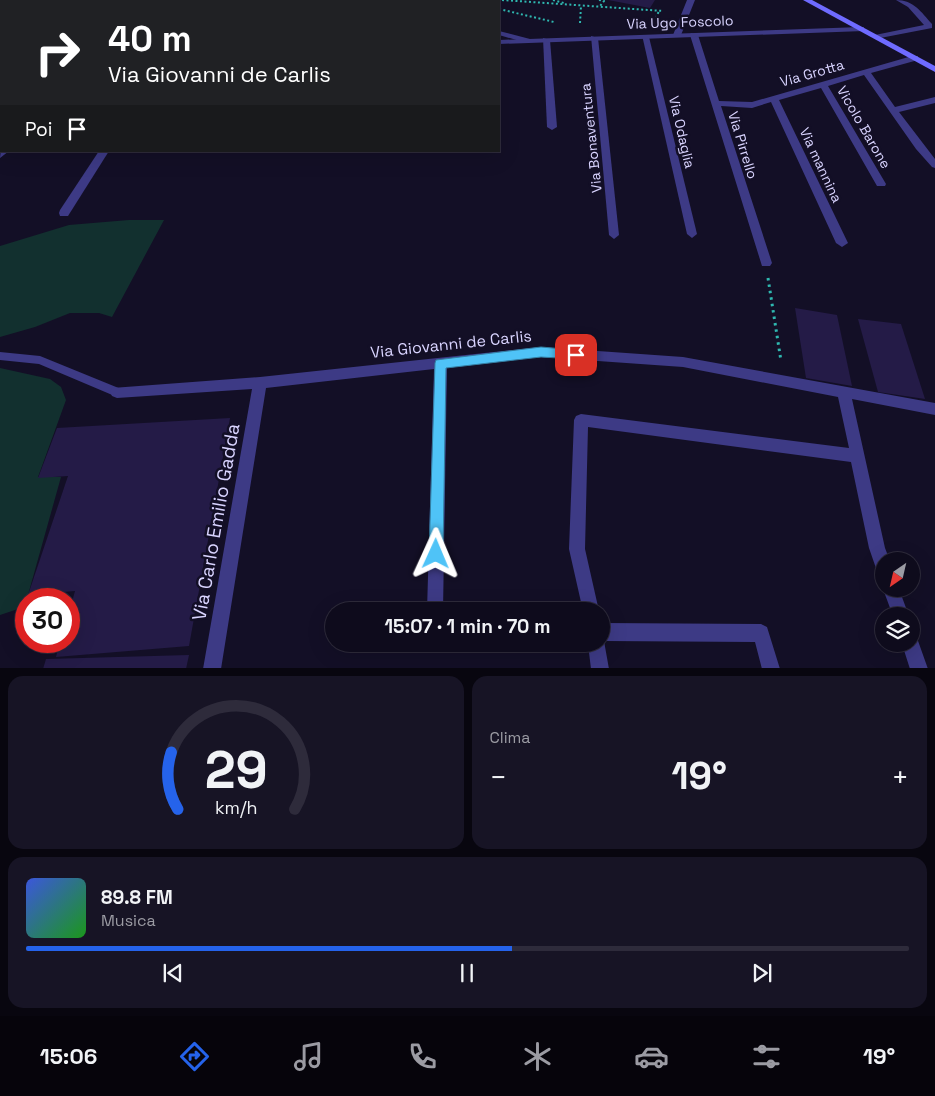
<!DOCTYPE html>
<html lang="it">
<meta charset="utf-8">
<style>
body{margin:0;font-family:"Space Grotesk",sans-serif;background:#171425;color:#f1f3f6;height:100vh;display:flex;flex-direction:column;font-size:19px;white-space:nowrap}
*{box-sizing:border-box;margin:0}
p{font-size:16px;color:#9b9ba3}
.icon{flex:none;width:28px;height:28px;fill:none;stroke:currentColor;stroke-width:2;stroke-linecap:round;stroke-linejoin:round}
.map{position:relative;height:668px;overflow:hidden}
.side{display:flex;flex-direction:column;gap:8px;padding:8px;background:#08060f;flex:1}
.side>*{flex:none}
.banner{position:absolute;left:0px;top:0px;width:500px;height:152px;box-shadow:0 5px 20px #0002,0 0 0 1px #2e2b3b;background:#202124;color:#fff;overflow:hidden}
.needle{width:32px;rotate:214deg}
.fabs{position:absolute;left:875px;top:552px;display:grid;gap:10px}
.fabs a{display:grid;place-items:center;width:45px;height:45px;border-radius:50%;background:#0e0b1c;box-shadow:0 5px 20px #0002,0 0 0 1px #2e2b3b;font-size:25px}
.speed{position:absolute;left:15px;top:588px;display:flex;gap:10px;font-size:25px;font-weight:700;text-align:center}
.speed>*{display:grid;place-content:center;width:65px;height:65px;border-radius:50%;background:#0e0b1c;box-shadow:0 5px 20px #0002,0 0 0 1px #2e2b3b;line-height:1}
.speed .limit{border:8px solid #d22;background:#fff;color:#111}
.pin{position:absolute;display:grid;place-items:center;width:42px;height:42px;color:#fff;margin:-21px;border-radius:10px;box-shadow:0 2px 8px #0006}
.me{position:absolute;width:55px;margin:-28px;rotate:1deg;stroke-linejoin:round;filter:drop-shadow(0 0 4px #0008)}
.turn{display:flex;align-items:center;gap:18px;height:105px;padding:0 25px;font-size:22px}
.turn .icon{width:65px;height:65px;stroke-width:2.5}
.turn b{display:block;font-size:35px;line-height:42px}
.then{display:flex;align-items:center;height:48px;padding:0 25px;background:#0003;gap:10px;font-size:19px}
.big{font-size:38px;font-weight:700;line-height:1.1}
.side .widget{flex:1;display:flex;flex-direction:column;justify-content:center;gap:8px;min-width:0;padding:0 18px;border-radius:15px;background:#171425}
.side .dial{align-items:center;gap:0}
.dial svg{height:130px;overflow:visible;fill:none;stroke:#2e2b3b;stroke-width:7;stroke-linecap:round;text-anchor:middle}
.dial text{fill:#f1f3f6;stroke:none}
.song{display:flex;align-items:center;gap:15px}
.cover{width:60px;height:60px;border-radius:8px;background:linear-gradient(135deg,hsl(230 70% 55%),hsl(120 70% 35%))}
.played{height:5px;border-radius:2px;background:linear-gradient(90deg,#2563eb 55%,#2e2b3b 55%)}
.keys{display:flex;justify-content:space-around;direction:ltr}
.heat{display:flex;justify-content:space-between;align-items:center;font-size:28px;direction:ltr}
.side .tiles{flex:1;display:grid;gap:8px;grid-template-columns:1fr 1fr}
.widget:last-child{grid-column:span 2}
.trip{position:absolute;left:325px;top:602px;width:285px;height:50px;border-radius:25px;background:#0e0b1c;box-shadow:0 5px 20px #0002,0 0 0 1px #2e2b3b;font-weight:700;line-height:50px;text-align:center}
.tabs{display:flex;height:80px;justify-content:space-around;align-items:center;background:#06040b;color:#9b9ba3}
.tabs .icon{width:35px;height:35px}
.tabs .active{color:#2563eb}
.tabs b{font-size:22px;color:#f1f3f6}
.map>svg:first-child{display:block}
</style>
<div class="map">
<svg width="935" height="669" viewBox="0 0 935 669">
<rect width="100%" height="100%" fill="#130f26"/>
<g fill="#12302f">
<path d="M129,220h35l-52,97 -13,-4h-29l-35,14 -35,10v-91l69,-21z"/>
<path d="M0,368l50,11 11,8 5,13 -28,77h23l-33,118 -4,12 -24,8z"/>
</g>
<g fill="#241b47">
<path d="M608,0h47l-5,8z"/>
<path d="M795,308l42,7 15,71 -46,-8z"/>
<path d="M858,319l43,5 24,75 -47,-7z"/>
<path d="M230,418l-41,228 -133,11 4,-16h9v-28l6,-22 -47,4 40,-119 -30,2 19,-50z"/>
<path d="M189,655l-3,14h-143l3,-10z"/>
</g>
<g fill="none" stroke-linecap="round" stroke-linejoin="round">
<g stroke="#2fb8b0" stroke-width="2" stroke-dasharray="2 2.5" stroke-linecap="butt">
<path d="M502,0l161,11"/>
<path d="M553,0l11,3"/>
<path d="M599,0l5,1 -4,5"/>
<path d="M480,1l2,-1"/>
<path d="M499,9l55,13"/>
<path d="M654,22l5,-11"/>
<path d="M580,23l1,-17"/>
</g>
<path stroke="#2fb8b0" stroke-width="3" stroke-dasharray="2.5 4" stroke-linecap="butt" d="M768,278l13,83"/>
<g fill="#3d3a85" fill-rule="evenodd">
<path d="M57,0h8l1,1h-8z"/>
<path d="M162,0h8l1,1h-8z"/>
<rect x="0" y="13" width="1" height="4"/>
<rect x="0" y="25" width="1" height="4"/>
<path d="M0,352l40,4 81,33 1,3 -1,3 -4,2 -78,-33 -39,-4z"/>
</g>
<g fill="#3d3a85" fill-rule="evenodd">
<path d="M389,0h11l1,1h-11z"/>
<path d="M687,0h8l-14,35 -7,2 -1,-2z"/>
<path d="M896,0c18,0 25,12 36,24v4l-57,11v-4l49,-10 -16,-18z"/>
<path d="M499,31l31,8 1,2 -4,2 -28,-8z"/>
<path d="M691,33l7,2 21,66 33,1 160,-46h6v4l-47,13 24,34 40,-10v6l-36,9 36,47v9l-3,-1 -16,-18 -52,-74 -36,11 58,98 -1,2h-8l-56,-98 -42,12 69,143 -6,4 -6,-4 -65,-141 -19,6 -31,-2 51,157 -2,3h-8l-72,-231z"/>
<path d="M642,35l7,2 48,197 -5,4 -5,-4z"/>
<path d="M591,36l7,2 21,197 -5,4 -5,-4z"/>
<path d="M543,38l7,2 7,87 -5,3 -5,-3z"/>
<path d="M1,149v2h8l-9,7z"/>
<path d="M99,151h10l-41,65h-8l-1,-3 1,-3z"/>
<path d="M541,347l142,10 252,46v12l-83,-16 33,149 5,13h-6v15l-6,-2 -9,-26 -18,-86 -263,-35 -3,122 14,62h-16l-14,-62 5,-129 2,-4 5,-2 268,34 -11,-51 -155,-30 -142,-10 -94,11 -4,243h-16l7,-242 -168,19 -45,281h-18l49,-280 -135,9 -5,-2 -2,-4 2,-4 148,-11z"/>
<path d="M884,587v2h15l10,27h-16l-10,-27z"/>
<path d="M601,623l160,1 6,3 13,42h-18l-7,-27 -151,-1 5,28h-18l-3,-25h13z"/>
<path d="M911,635l6,3 11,31h-18l-8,-25h9z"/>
</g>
<g fill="#3d3a85" fill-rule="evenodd">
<path d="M861,27h3v4l-365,13v-4z"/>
<rect x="0" y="55" width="1" height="4"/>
</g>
<path fill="#6f6bff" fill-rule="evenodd" d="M803,0h9l123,66v6z"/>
</g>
<path fill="#4fc3f7" stroke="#337fa1" d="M541,347l35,3 5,1 1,4 -1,3 -5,1 -35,-2 -95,11 -3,186 -2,5 -5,2 -5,-2 -2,-5 6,-191 1,-3z"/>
<g text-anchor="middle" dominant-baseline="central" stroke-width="5" stroke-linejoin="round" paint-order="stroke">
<g font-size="14" fill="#d9d4ff" stroke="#130f26">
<text transform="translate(680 22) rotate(-2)">Via Ugo Foscolo</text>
<text transform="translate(812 73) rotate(-16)">Via Grotta</text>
<text transform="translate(864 127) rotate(60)">Vicolo Barone</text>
<text transform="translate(682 132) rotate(77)">Via Odaglia</text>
<text transform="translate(591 138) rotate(-96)">Via Bonaventura</text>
<text transform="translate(743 145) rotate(73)">Via Pirrello</text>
<text transform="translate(821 165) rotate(65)">Via mannina</text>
</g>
<g font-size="16" fill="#d9d4ff" stroke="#130f26">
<text transform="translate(451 344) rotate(-6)">Via Giovanni de Carlis</text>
</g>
<g font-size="19" fill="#d9d4ff" stroke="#130f26">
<text transform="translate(216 522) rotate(-80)">Via Carlo Emilio Gadda</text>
</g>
</g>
</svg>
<div class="fabs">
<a><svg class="needle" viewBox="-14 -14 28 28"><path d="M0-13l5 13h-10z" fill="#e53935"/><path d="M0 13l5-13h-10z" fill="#9b9ba3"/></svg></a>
<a><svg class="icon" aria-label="layers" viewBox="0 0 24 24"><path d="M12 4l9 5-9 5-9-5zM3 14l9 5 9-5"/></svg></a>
</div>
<div class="speed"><div class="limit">30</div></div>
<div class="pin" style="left:576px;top:355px;background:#d93025"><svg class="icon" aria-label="arrive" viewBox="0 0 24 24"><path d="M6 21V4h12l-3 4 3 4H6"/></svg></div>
<svg class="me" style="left:436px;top:554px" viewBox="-20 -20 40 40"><path d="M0-17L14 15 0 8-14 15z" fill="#4fc3f7" stroke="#fff" stroke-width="4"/></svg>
<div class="trip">15:07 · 1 min · 70 m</div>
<div class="banner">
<div class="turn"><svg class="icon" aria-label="right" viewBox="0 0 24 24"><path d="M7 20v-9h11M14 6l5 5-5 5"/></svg><div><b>40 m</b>Via Giovanni de Carlis</div></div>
<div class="then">Poi<svg class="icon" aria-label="arrive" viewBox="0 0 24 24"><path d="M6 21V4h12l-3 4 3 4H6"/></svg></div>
</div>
</div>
<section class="side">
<div class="tiles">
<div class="widget dial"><svg viewBox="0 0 100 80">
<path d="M14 69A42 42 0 1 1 86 69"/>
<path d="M14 69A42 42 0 0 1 10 34" stroke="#2563eb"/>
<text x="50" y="56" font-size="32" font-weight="700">29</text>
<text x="50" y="72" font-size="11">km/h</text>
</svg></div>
<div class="widget"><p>Clima</p>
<div class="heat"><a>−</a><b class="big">19°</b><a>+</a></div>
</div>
<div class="widget">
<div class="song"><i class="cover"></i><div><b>89.8 FM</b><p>Musica</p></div></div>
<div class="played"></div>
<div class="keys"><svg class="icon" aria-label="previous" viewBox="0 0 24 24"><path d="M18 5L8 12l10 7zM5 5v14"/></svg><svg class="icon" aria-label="pause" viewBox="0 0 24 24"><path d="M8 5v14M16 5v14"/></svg><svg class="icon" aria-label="next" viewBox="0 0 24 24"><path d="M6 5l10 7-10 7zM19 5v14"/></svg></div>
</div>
</div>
</section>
<nav class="tabs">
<b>15:06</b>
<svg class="icon active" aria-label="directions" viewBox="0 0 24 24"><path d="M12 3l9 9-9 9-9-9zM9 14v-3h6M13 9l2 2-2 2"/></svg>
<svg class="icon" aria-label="music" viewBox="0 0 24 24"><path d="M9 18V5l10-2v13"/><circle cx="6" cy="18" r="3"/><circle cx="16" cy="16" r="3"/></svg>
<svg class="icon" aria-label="phone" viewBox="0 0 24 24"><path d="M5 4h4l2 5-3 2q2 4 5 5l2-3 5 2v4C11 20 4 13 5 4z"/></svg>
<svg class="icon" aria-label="climate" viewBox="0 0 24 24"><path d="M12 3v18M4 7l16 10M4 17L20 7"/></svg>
<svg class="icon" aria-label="car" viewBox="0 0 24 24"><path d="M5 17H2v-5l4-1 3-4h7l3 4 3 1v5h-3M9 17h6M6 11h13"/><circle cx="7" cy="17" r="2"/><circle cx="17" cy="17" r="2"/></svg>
<svg class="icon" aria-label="filters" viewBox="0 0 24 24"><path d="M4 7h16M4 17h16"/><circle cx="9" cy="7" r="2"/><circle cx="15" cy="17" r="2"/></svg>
<b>19°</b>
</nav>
